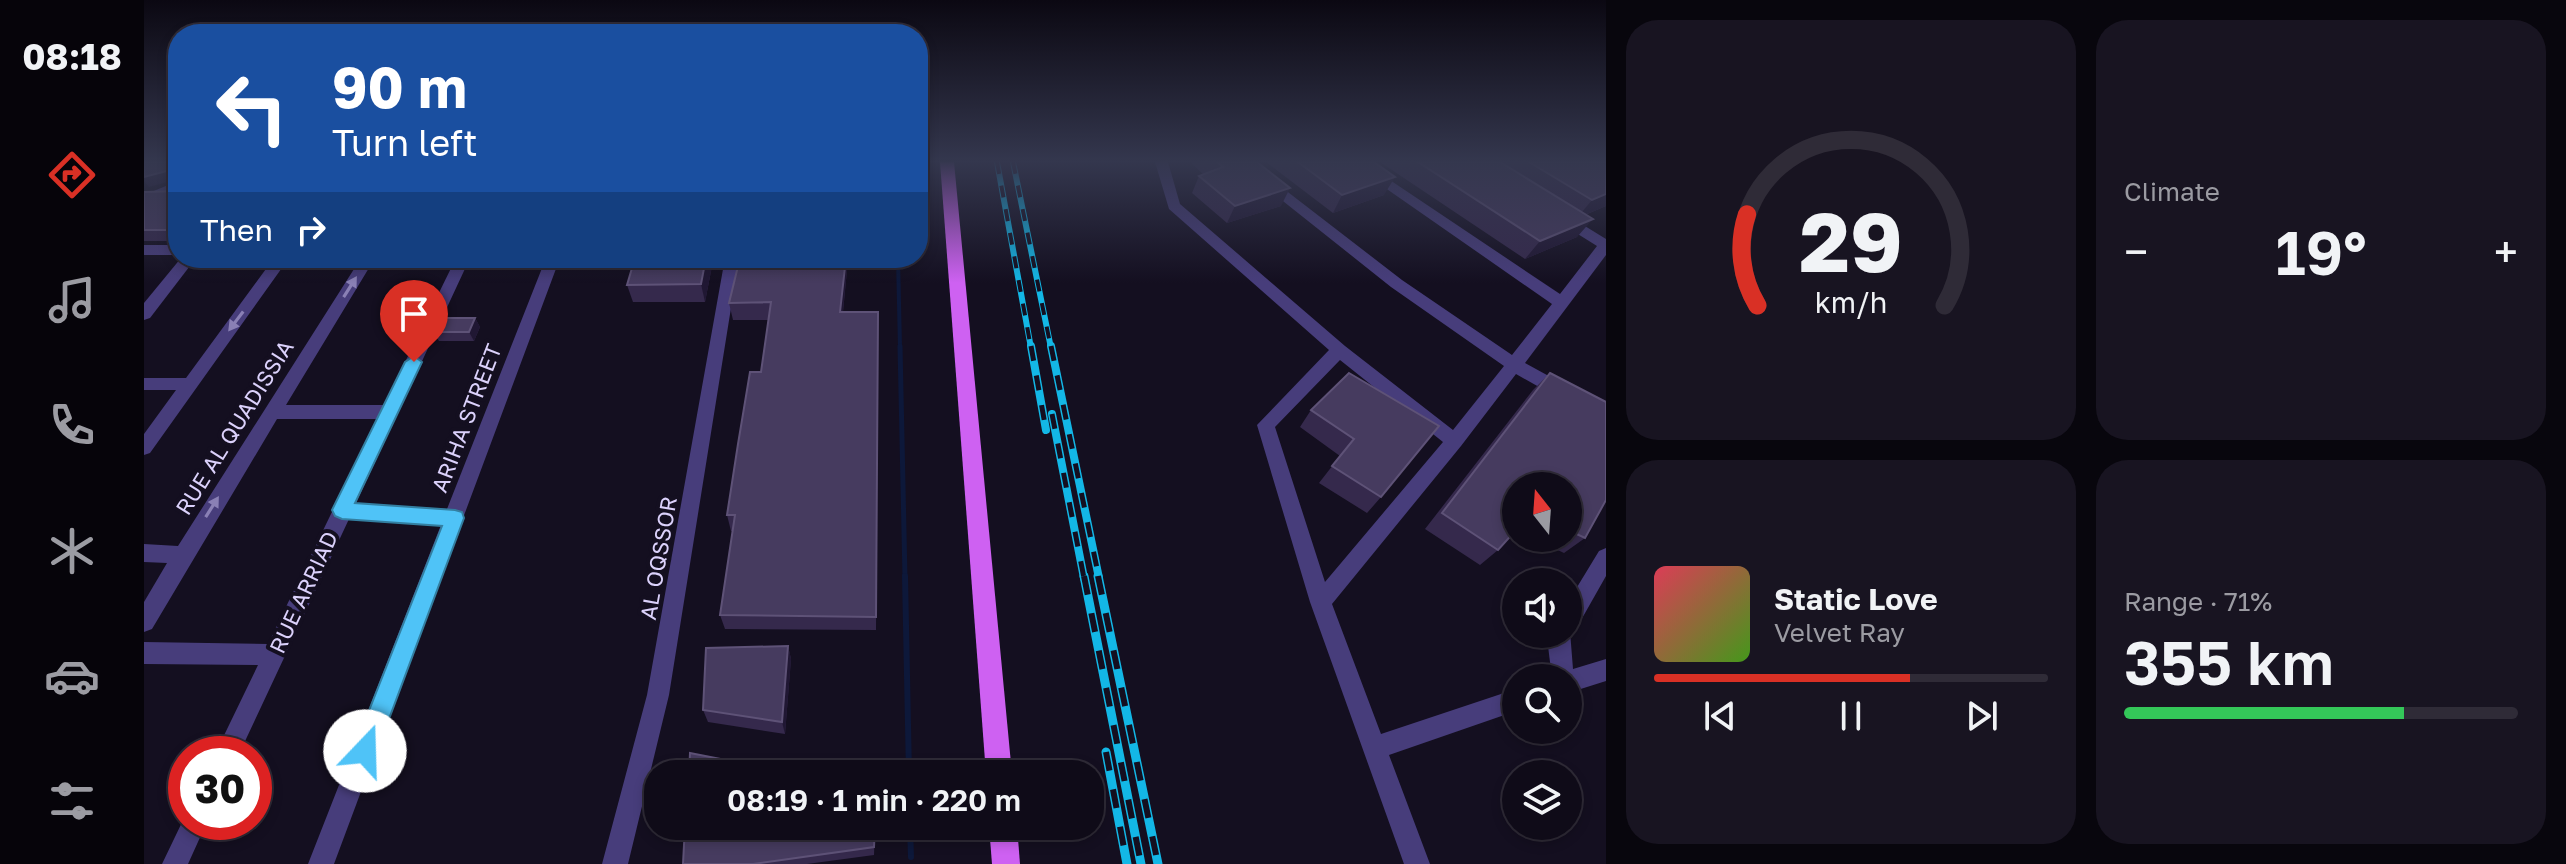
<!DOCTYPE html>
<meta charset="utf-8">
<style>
body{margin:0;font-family:"Golos Text",sans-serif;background:#181421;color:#f1f3f6;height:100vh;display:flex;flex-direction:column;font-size:30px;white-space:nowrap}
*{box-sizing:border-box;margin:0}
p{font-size:26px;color:#9b9ba2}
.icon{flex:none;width:44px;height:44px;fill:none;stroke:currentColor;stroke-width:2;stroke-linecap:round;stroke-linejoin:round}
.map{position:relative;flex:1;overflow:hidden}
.details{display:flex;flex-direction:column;gap:20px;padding:20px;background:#08060d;width:960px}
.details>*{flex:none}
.hud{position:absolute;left:24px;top:24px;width:760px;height:244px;border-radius:32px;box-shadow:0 4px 12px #0003,0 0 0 2px #2f2b37;background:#1a4fa0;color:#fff;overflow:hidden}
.needle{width:52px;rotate:343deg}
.fabs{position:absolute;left:1358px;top:472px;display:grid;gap:16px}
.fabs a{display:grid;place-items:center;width:80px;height:80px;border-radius:50%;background:#0f0b18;box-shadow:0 4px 12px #0003,0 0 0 2px #2f2b37;font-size:40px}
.speed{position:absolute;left:24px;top:736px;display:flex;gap:16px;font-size:40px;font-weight:700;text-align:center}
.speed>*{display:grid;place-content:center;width:104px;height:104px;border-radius:50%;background:#0f0b18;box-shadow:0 4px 12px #0003,0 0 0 2px #2f2b37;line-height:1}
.speed .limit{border:12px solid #d22;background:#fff;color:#111}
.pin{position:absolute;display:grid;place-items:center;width:68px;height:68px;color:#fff;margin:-82px -34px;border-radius:50% 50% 50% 0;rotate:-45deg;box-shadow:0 0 8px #0007}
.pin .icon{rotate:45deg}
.me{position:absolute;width:88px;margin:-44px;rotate:21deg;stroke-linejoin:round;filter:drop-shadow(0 0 6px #0008)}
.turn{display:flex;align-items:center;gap:28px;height:168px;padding:0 32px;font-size:36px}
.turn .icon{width:104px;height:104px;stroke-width:2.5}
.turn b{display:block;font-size:56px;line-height:68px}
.then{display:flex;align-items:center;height:76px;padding:0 32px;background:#0003;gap:16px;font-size:30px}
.big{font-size:60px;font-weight:600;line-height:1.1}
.details .widget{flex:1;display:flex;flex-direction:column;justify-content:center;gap:12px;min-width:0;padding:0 28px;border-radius:32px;background:#181421}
.details .dial{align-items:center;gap:0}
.dial svg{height:208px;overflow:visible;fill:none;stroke:#2f2b37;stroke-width:7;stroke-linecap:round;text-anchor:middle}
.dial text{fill:#f1f3f6;stroke:none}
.song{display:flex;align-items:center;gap:24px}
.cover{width:96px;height:96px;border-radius:12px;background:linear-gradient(135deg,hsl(350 70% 55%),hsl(100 70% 35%))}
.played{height:8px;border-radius:4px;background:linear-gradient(90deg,#d93025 65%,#2f2b37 65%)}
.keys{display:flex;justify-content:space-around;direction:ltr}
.heat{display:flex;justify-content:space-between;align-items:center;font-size:44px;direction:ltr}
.charge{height:12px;border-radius:6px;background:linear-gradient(90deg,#34c759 71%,#2f2b37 0)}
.details .tiles{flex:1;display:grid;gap:20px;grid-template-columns:repeat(2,1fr)}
.trip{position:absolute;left:500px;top:760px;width:460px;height:80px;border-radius:32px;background:#0f0b18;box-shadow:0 4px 12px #0003,0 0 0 2px #2f2b37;font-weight:600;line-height:80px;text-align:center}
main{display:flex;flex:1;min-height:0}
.tab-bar{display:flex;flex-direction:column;width:144px;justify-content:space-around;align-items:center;background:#06040a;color:#9b9ba2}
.tab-bar .icon{width:56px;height:56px}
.tab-bar .on{color:#d93025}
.tab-bar b{font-size:36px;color:#f1f3f6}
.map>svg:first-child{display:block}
</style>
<main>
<nav class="tab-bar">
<b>08:18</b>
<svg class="icon on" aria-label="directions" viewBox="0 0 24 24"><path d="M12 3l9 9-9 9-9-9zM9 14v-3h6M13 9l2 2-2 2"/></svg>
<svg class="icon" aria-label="music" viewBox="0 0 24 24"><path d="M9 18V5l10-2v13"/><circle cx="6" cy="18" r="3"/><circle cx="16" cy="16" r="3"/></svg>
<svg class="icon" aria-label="phone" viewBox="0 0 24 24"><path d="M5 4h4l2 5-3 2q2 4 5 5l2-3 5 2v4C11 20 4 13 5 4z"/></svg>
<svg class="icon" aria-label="climate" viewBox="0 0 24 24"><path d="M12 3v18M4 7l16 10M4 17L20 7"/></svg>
<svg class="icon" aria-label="car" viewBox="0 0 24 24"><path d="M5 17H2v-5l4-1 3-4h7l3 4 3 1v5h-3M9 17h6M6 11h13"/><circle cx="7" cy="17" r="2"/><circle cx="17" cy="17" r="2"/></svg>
<svg class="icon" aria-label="filters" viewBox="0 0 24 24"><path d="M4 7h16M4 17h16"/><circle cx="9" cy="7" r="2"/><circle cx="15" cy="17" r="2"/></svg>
</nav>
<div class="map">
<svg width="1462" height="864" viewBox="0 0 1462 864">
<rect width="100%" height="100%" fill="#140f20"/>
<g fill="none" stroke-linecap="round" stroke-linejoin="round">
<path stroke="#0d183a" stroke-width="4" d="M754,258l2,90"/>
<path stroke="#0d183a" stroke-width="5" d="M756,346l5,232"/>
<g stroke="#0d183a" stroke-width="6">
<path d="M761,576l4,198"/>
<path d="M766,826l1,31"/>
</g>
<g fill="#473d7b" fill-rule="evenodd">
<path d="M1011,162h13l12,42 165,142 108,84 51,-64 -113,-79 -157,-125h15l153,118 110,75 40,-51 -204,-142h15l197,132 37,-48 -40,-25v-6h10l39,24v16l-81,108 42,23 3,5 -3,5h-12l-39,-22 -55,72 -129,158 49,130 135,-45v22l-127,44 41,109h-26l-94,-262 -53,-177 72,-75 -160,-141zM1196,360l103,82 -118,140 -50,-155z"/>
<path d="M34,181v9l-34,14v-9z"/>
<rect x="0" y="245" width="34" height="10"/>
<path d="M37,258h15l-46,60 -6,2v-17z"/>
<path d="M130,258h15l-139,195 -6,2v-21l32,-44h-32v-12h42z"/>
<path d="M217,258h14l-89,147h98l72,-147h14l-114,245 91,6 99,-251h14l-226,606h-26l133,-339 -92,-6 -110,235h-24l43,-89 -114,-1v-22l124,2 109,-225h-100l-125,210 -8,3v-30l23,-39 -23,-1v-18l34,2z"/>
<path d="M581,258h14l-70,437 -41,169h-26l45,-169z"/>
<path d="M1462,548v28l-30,53 -6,2 3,38 33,-10v22l-38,12v-15h-16l-5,-40 2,-4h19v-32l31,-51z"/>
<path d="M42,814v8h21l-19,42h-26z"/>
</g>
<g fill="#ce61f2" fill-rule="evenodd">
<path d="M796,162h14l58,612h-26z"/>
<path d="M845,826h28l3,38h-28z"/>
</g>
<g stroke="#13b7e6" stroke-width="6">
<g id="rail-far2">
<path d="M853,162l34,186"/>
<path d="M869,162l38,186"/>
</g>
</g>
<g stroke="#13b7e6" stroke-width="8">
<g id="rail-far1">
<path d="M887,346l15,84"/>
<path d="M907,346l48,232"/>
<path d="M908,414l32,164"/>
</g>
</g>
<g stroke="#13b7e6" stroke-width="9">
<g id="rail">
<path d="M940,576l57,288"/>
<path d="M954,576l60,288"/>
<path d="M962,752l21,112"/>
</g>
</g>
<use href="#rail-far2" stroke="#140f20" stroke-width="4" stroke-dasharray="12" stroke-linecap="butt"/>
<use href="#rail-far1" stroke="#140f20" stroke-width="5" stroke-dasharray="15" stroke-linecap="butt"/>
<use href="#rail" stroke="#140f20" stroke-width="6" stroke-dasharray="19" stroke-linecap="butt"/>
</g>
<g fill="#35294c">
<path d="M1046,162h67l24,44 -54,17 -35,-30 7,-17 4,-2z"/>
<path d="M1122,162h108l10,33 -51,18z"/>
<path d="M1236,162h226v44l-21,9 -8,22 -52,22z"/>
<path d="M34,191v50h-34v-49z"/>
<path d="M491,258h75l2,8 -7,36h-72l-6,-17z"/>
<path d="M596,258h107v12l-4,42h35l-2,318 -151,-1 -5,-14 13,-84h-2l-4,-16 34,-143 7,-52h-35l-4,-17z"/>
<path d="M331,318l5,9 -6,14h-35l-6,-9z"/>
<path d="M1205,373l32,124 -14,16 -48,-30 21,-27 -40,-29 11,-17z"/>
<path d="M1406,373l35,165 -21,15 -32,-15h36v-52h-52v44l-18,20 -18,15 -55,-36 108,-139z"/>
<path d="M644,646l3,13 -6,75 -77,-12 -5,-12z"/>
<path d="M731,826l-1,29 -67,9h-124z"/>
</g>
<g fill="#201733">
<path d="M34,168v11l-29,8 -5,-6v-4z"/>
<path d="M1251,177l-11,18 -51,18 9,-18z"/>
<path d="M1146,188l-9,18 -54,17 8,-17z"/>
<path d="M1462,194v12l-29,12 15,-18z"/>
<path d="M1449,219l-16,18 -52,22 15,-18z"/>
<path d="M562,258h4l2,8 -7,36 -4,-18z"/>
<path d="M702,258l1,12 -6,60 -1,-18z"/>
<path d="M331,318l5,9 -6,14 -5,-9z"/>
<path d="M644,646l3,13 -6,75 -3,-12z"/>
</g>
<g fill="#463b5f" stroke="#5e5277" stroke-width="2">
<path d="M0,162h34v6l-34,9z"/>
<path d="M1073,162h40l33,26 -55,18 -36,-30 24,-9z"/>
<path d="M1154,162h76l21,15 -53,18z"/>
<path d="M1274,162h82l93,57 -53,22z"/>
<path d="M1385,162h77v32l-14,6z"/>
<path d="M34,191v38l-1,1h-33v-38z"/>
<path d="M491,258h71l-5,26 -74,1z"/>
<path d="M596,258h106l-6,54h38l-2,305 -156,-2 15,-100h-8l11,-71 12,-72h11l10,-70 -42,1z"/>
<path d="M296,318h35l-6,14h-36z"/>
<path d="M1205,373l90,53 -58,71 -49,-31 22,-27 -43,-29z"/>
<path d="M1406,373l56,29v98l-21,38 -17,-8v-44h-52v44l-18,20 -56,-37z"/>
<path d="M644,646l-6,76 -79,-12 3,-62z"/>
<path d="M546,753l107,21h-108z"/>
<path d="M541,826h190l-1,21 -121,17h-70z"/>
</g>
<defs><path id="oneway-solid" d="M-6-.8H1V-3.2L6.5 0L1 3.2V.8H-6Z" transform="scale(2)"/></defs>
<g fill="#8a80b5">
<use href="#oneway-solid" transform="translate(206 287) rotate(-58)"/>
<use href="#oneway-solid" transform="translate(92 321) rotate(127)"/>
<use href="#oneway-solid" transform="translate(68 507) rotate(-58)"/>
</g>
<linearGradient id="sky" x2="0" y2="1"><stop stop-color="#0b0812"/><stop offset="0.57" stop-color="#34374e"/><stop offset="1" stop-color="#34374e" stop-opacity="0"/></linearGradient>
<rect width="1462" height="283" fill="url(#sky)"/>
<path fill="#4fc3f7" stroke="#337fa1" stroke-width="2" d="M270,356l8,6 -67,141 100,7 7,2 2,6 -87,233 -4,8 -8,4 -8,-4 -4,-8 89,-225 -100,-7 -7,-3 -3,-6 73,-148z"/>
<g text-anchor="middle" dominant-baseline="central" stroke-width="8" stroke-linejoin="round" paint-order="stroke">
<g font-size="22" fill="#dbd1fb" stroke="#140f20">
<text transform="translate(322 418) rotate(-69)">ARIHA STREET</text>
<text transform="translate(90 427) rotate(-58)">RUE AL QUADISSIA</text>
<text transform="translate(514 558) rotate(-80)">AL OQSSOR</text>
<text transform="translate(159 592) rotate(-65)">RUE ARRIAD</text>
</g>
</g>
</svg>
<div class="fabs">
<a><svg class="needle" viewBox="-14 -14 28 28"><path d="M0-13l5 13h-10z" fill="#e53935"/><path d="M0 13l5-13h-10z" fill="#9b9ba2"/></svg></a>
<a><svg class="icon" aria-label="sound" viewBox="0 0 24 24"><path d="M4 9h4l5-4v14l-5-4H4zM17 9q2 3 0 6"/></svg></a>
<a><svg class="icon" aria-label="search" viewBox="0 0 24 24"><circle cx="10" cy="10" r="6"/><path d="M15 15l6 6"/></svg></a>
<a><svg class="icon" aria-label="layers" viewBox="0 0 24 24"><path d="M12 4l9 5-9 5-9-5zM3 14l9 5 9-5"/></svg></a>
</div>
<div class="speed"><div class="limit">30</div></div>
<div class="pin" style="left:270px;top:362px;background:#d93025"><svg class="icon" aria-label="arrive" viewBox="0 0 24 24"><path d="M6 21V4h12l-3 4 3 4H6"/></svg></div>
<svg class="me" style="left:221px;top:751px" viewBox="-20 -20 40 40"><circle r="19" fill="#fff"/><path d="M0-13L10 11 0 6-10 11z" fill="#4fc3f7"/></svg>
<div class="trip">08:19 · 1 min · 220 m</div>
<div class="hud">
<div class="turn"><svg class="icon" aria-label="left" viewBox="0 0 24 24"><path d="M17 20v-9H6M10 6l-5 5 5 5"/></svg><div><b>90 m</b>Turn left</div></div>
<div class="then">Then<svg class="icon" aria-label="right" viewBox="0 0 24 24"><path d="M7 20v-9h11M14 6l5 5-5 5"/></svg></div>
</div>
</div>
<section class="details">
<div class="tiles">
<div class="widget dial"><svg viewBox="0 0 100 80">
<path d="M14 69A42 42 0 1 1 86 69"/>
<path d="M14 69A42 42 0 0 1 10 34" stroke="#d93025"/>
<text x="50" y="56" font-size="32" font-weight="700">29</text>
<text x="50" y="72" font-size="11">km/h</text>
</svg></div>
<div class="widget"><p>Climate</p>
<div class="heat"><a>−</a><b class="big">19°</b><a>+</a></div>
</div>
<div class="widget">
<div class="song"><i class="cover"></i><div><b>Static Love</b><p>Velvet Ray</p></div></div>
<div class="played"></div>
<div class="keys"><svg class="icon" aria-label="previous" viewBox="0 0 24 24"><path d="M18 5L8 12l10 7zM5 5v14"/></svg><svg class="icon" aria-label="pause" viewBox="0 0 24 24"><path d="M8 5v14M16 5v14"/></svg><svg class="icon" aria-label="next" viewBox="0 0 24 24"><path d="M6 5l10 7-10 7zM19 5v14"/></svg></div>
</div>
<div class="widget"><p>Range · 71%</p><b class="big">355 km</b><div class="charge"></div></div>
</div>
</section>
</main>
